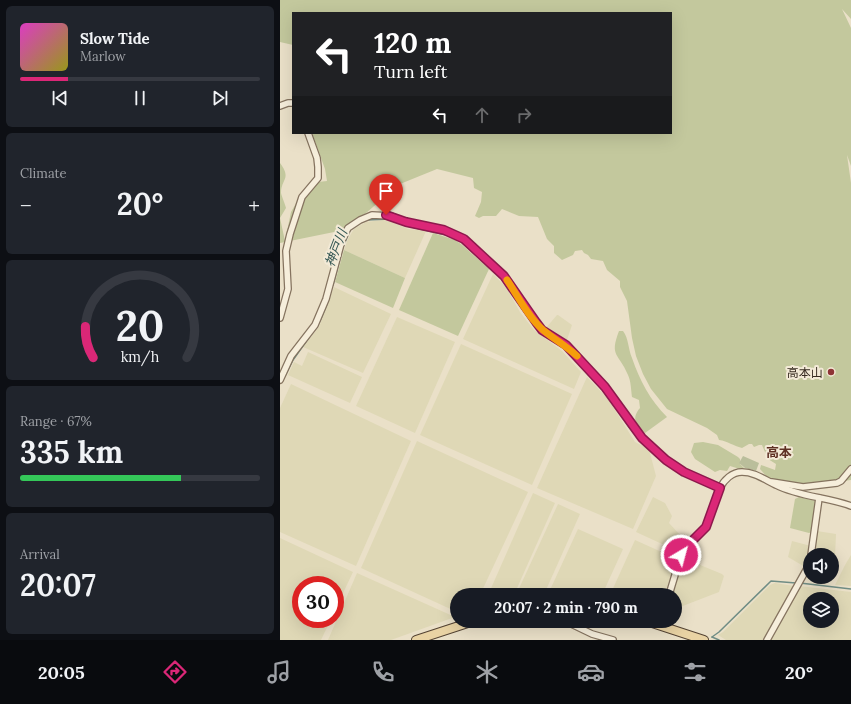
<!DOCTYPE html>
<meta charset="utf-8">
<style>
body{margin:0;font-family:Lora,"Noto Sans JP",serif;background:#20242c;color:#f1f3f6;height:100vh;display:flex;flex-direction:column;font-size:15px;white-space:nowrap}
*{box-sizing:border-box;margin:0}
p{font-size:13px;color:#9ea1a6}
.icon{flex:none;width:22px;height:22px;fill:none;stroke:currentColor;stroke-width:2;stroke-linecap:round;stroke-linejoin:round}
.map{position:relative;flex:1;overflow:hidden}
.side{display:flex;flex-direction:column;gap:6px;padding:6px;background:#0d0f14;width:280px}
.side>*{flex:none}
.hud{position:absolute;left:12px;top:12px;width:380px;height:122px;border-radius:0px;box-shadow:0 4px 16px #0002;background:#202124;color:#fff;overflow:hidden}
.tools{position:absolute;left:523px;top:548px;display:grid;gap:8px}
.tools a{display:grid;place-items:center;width:36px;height:36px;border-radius:50%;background:#171b24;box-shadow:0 4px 16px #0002;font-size:20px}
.speed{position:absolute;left:12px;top:576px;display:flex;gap:8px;font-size:20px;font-weight:700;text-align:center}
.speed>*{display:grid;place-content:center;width:52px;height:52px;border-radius:50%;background:#171b24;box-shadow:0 4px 16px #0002;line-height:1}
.speed .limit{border:6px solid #d22;background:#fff;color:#111}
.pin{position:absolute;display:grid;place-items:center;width:34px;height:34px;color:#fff;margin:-41px -17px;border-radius:50% 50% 50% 0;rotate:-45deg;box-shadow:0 0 4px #0007}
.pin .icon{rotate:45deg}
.me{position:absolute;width:44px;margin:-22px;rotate:37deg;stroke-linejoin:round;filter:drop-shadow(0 0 3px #0008)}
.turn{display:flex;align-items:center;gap:14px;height:84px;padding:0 16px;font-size:18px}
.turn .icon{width:52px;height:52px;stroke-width:2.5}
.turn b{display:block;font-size:28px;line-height:34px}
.lanes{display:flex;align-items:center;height:38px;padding:0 16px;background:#0003;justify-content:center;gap:20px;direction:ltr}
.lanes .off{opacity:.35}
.big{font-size:30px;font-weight:800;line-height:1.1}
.side .tile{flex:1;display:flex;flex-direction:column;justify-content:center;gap:6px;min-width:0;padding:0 14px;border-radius:6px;background:#20242c}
.side .dial{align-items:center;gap:0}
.dial svg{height:104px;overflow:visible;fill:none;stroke:#363941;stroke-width:7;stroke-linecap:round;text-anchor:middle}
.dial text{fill:#f1f3f6;stroke:none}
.song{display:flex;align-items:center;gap:12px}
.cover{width:48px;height:48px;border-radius:6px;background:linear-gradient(135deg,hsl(310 70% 55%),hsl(60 70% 35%))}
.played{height:4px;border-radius:2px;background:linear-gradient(90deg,#db2777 20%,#363941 20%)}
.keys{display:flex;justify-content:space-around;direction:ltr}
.heat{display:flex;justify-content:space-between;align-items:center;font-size:22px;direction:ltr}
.charge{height:6px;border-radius:3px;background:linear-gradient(90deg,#34c759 67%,#363941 0)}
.trip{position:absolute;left:170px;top:588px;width:232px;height:40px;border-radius:20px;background:#171b24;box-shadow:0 4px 16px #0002;font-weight:800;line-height:40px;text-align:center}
.tabs{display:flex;height:64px;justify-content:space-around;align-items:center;background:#090b0e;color:#9ea1a6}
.tabs .icon{width:28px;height:28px}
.tabs .selected{color:#db2777}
.tabs b{font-size:18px;color:#f1f3f6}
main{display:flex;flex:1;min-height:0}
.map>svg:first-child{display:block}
</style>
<main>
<section class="side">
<div class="tile">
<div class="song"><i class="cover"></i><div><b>Slow Tide</b><p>Marlow</p></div></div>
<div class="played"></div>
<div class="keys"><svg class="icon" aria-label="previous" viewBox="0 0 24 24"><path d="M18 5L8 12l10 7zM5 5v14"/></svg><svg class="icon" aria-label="pause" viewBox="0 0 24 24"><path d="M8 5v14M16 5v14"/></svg><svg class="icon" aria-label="next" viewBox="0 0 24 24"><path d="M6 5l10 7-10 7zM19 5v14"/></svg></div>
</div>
<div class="tile"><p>Climate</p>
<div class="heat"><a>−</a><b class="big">20°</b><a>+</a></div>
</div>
<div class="tile dial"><svg viewBox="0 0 100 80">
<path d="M14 69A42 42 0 1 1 86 69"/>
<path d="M14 69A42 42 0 0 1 8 45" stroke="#db2777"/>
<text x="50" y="56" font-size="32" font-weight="700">20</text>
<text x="50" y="72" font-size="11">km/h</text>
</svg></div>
<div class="tile"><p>Range · 67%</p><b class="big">335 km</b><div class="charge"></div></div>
<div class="tile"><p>Arrival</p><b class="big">20:07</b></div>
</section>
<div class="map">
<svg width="571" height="640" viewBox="0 0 571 640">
<rect width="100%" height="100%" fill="#eae0c8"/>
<g fill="#dfd8b6" fill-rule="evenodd">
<path d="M103,220l8,2 17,7 18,2 -21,47 -61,-28 4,-11 6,-10 12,-7z"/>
<path d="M213,274l13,13 14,25 14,18 28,21 19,21 -7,17 -111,-50z"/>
<path d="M54,287l57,27 -28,59 -60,-26 16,-20z"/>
<path d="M277,315h1l14,10 -5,15 -3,2 -19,-13z"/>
<path d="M117,317l58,25 -40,91 -59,-27z"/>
<path d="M181,344l111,50 -40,91 -112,-50z"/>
<path d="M28,352l54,25 -12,26 -62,-28 6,-13 8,4z"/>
<path d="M307,377l21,22 27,43 14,7 7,27 -23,53 -96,-41z"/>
<path d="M11,384l120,57 -55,125 -76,-34v-124z"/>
<path d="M137,441l111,51 -48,103h-23v17l-96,-44z"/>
<path d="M253,493l22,10 -41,92h-26z"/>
<path d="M373,497l12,6 7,13 -3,7 11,12 -7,14 -37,-17z"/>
<path d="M278,504l22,10 -34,76 -17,5h-13z"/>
<path d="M298,529l45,20 -21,46h-15l-10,-3 -27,-2z"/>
<path d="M537,531l19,3 -1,23h-3v-2h-18z"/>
<path d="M0,538l73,34 -18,38v-25h-34v34h30l-10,21h-41z"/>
<path d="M355,540l40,18 -1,9 -10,28h-54z"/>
<path d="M512,541l19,5 -3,16 -3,5 -17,-10z"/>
<path d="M571,555v31l-16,-1 10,-20z"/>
<path d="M408,560l34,14 2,2 -5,16 -44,17v-14h-2l9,-30z"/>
<path d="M77,573l98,44 -64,23h-63z"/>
<path d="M495,583l19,3 -31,54h-37l-8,-5 5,-3 47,-47z"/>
<path d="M519,586l52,6v48h-81zM530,599h22v22h-22z"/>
</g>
<g fill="#c3c89d">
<path d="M0,0h571v19l-9,-10 9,19v138l-4,-11 4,28v297l-48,6 -36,-9 -7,-8 1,-4 14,5 1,-6 -8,-5 -6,-14h-3l-5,2 -2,-3h-3l-7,4c-9,-2 -14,-7 -23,-8l-2,-5 -10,-7 -40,-19 -16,-20 -8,-15 -7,-18 -4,-18 -5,-37 -7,-14v-6l-13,-11 -4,-9 -12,-2 -3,-4 -4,-2 -2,-3 -7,1 -2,4 -11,5 -8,-7v-7l-7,-7 -9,-22 -19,-1 -17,-7 -6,7h-13l-4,2 -4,-2 6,-14 1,-10 -8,-4 -1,-10 -36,-9 -37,15 -34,29 -27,18 -59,12v-80c12,16 1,16 1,30 1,4 4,11 5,15l-6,10 5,23 6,-29 7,-12 20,-18 9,-1 -2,-12 -13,-36h359v-120h-378v32l-13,-3z"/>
<path d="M153,233l22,7 6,4 28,25 -31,67 -59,-26z"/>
<path d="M64,250l61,28 -12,30 -58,-26z"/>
<path d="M339,331h4c6,8 5,18 9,27 8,23 18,42 35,59l-22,16c-9,-7 -14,-15 -5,-25l-1,-8 -7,-3c-1,-7 -1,-16 -4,-22 -9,-22 -19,-18 -9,-44z"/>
<path d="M423,442l15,3 20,12 2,2v5l4,4 -1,2 -13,-4 -3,5 -7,-1 -5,2 -20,-13 -4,-7 3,-9z"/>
<path d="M519,497l17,4 -4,31 -3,1 -19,-5 5,-29z"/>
</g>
<path fill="#babe9b" d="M463,456l16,7 -3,8 -11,-3 -6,-5z"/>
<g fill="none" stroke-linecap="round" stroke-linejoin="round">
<g stroke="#708d85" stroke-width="1.5">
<path d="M87,220l23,-1 17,7 43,10"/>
<path d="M179,240l45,40"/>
<path d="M53,285l10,-38 8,-19"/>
<path d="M236,298l24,33"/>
<path d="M40,321l7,-17"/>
<path d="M271,339l12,8 46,50"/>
<path d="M5,376l8,-16 17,-24"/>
<path d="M340,413l9,14 14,16"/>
<path d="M520,583l51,6"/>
<path d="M432,637l7,-5 52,-51 25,2"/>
<path d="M432,637l7,3"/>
</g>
<g stroke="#85735f" stroke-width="8">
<g id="street">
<path d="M0,106l8,-3h5"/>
<path d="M0,318l8,-29 -2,-38 4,-17 12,-37 16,-19v-11l-1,-9 -9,-25"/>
<path d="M0,380l11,-24 24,-31 11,-26 16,-59 6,-12 12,-8 12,-5 19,1 15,6 38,8 20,9 40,37 32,46 6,8 24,15 39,42 37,51 24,22 18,12 36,16"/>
<path d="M492,482l31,5 34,-4 4,-2 10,-12"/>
<path d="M531,555l8,-57"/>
<path d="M389,595l12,-40 6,-9 19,-19 14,-39c4,-8 12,-16 22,-16 13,0 23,8 34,13 24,12 51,12 75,21"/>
<path d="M285,621l27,13 21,6"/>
<path d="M487,640l43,-77"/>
</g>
</g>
<g stroke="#534232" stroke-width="10">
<g id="primary">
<path d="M366,621l58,19"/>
<path d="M136,640l58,-19"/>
</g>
</g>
<use href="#street" stroke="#f6eedb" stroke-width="5.5"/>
<use href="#primary" stroke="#e9d3a4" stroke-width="8"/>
</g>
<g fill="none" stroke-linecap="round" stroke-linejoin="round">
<g stroke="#8e194d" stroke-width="10">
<path id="route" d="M106,215l20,7 38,8 20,9 40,37 32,46 6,8 24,15 39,42 37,51 24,22 18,12 36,16 -14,39 -19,19 -6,9"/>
</g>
<use href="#route" stroke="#db2777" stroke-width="7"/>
<path stroke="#f59e0b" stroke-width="7" d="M227,280c11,16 21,37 36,50 11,9 23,16 34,26"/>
</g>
<circle fill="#8e3435" stroke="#f3ead7" stroke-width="1.5" cx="551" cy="372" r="4"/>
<g text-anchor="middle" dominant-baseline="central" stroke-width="4" stroke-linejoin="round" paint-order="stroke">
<g font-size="12" fill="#372b21" stroke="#f3ead7" text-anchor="end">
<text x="543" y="372">高本山</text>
</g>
<g font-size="13" font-style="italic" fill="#325552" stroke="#f3ead7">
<text transform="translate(56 248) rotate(-69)">神戸川</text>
</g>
<g font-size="13" font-weight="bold" fill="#5f3024" stroke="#f3ead7">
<text x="499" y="452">高本</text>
</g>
</g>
</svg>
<div class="tools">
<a><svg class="icon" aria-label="sound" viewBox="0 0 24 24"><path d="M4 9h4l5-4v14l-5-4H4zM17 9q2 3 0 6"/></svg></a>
<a><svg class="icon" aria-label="layers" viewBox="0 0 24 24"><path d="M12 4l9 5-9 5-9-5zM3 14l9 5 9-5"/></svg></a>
</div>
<div class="speed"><div class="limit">30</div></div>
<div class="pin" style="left:106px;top:215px;background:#d93025"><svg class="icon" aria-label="arrive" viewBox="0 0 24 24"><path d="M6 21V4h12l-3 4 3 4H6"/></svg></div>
<svg class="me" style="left:401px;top:555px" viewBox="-20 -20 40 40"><circle r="17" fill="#db2777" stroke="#fff" stroke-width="3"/><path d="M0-11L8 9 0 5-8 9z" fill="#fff"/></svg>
<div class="trip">20:07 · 2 min · 790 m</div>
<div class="hud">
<div class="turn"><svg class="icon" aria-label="left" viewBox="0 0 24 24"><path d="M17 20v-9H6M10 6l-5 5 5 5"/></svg><div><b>120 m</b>Turn left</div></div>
<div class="lanes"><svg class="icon" aria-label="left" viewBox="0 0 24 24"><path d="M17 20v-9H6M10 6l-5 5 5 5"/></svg><svg class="icon off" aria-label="ahead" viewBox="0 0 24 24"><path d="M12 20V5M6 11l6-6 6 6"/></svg><svg class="icon off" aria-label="right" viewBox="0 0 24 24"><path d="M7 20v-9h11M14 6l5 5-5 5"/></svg></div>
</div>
</div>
</main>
<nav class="tabs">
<b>20:05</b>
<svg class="icon selected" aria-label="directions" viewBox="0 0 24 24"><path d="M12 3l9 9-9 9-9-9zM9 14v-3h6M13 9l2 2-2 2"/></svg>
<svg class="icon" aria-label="music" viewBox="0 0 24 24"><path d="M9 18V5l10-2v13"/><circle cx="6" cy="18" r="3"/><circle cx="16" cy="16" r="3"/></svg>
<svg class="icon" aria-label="phone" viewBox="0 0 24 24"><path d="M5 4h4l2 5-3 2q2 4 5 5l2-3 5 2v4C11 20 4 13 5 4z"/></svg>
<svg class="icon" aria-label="climate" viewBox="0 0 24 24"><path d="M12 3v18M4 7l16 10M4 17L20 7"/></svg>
<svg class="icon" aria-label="car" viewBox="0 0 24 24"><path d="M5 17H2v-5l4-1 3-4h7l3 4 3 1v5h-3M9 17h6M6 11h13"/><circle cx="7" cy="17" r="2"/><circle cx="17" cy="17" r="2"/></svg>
<svg class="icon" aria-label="filters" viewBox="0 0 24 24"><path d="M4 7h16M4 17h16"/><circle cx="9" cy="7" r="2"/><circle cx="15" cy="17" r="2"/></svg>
<b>20°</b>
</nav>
